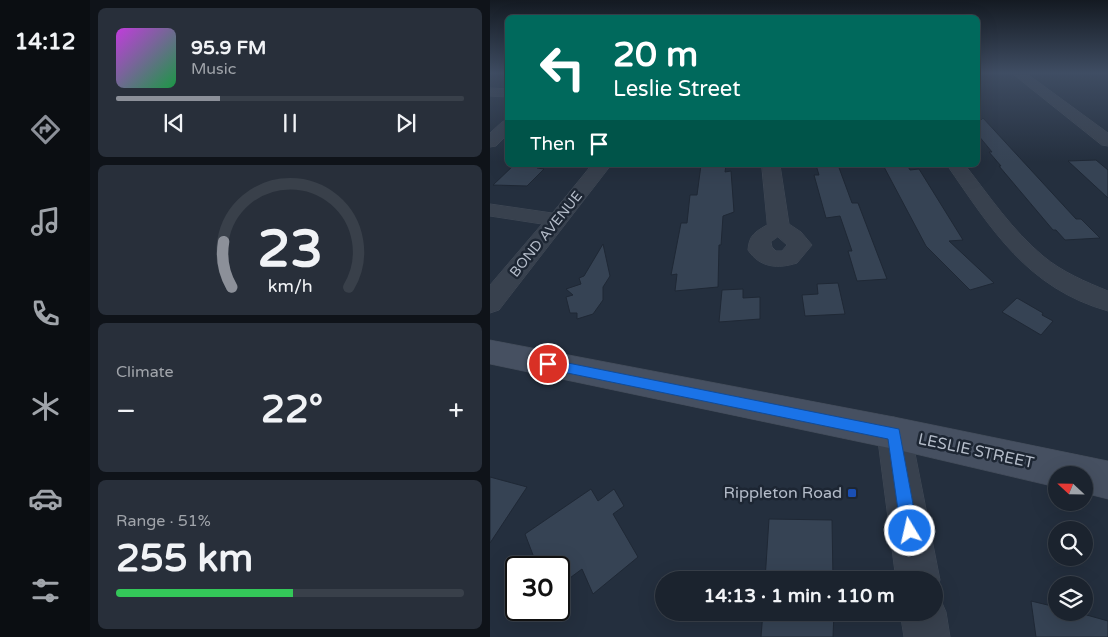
<!DOCTYPE html>
<meta charset="utf-8">
<style>
body{margin:0;font-family:"Varela Round",sans-serif;background:#282f3a;color:#f1f3f6;height:100vh;display:flex;flex-direction:column;font-size:19px;white-space:nowrap}
*{box-sizing:border-box;margin:0}
p{font-size:16px;color:#a0a4aa}
.icon{flex:none;width:28px;height:28px;fill:none;stroke:currentColor;stroke-width:2;stroke-linecap:round;stroke-linejoin:round}
.map{position:relative;flex:1;overflow:hidden}
.panel{display:flex;flex-direction:column;gap:8px;padding:8px;background:#0f1319;width:400px}
.panel>*{flex:none}
.guide{position:absolute;left:15px;top:15px;width:475px;height:152px;border-radius:8px;box-shadow:0 5px 20px #0002,0 0 0 1px #39404a;background:#00695c;color:#fff;overflow:hidden}
.needle{width:32px;rotate:292deg}
.fabs{position:absolute;left:558px;top:466px;display:grid;gap:10px}
.fabs a{display:grid;place-items:center;width:45px;height:45px;border-radius:50%;background:#1b232e;box-shadow:0 5px 20px #0002,0 0 0 1px #39404a;font-size:25px}
.speed{position:absolute;left:15px;top:556px;display:flex;gap:10px;font-size:25px;font-weight:700;text-align:center}
.speed>*{display:grid;place-content:center;width:65px;height:65px;border-radius:50%;background:#1b232e;box-shadow:0 5px 20px #0002,0 0 0 1px #39404a;line-height:1}
.speed .limit{border:2px solid #111;border-radius:8px;background:#fff;color:#111}
.pin{position:absolute;display:grid;place-items:center;width:42px;height:42px;color:#fff;margin:-21px;border:2px solid #fff;border-radius:50%;box-shadow:0 1px 5px #0007}
.me{position:absolute;width:55px;margin:-28px;rotate:351deg;stroke-linejoin:round;filter:drop-shadow(0 0 4px #0008)}
.turn{display:flex;align-items:center;gap:18px;height:105px;padding:0 25px;font-size:22px}
.turn .icon{width:65px;height:65px;stroke-width:2.5}
.turn b{display:block;font-size:35px;line-height:42px}
.then{display:flex;align-items:center;height:48px;padding:0 25px;background:#0003;gap:10px;font-size:19px}
.big{font-size:38px;font-weight:700;line-height:1.1}
.panel .card{flex:1;display:flex;flex-direction:column;justify-content:center;gap:8px;min-width:0;padding:0 18px;border-radius:8px;background:#282f3a}
.panel .dial{align-items:center;gap:0}
.dial svg{height:130px;overflow:visible;fill:none;stroke:#39404a;stroke-width:7;stroke-linecap:round;text-anchor:middle}
.dial text{fill:#f1f3f6;stroke:none}
.song{display:flex;align-items:center;gap:15px}
.cover{width:60px;height:60px;border-radius:8px;background:linear-gradient(135deg,hsl(290 70% 55%),hsl(140 70% 35%))}
.played{height:5px;border-radius:2px;background:linear-gradient(90deg,#8c9099 30%,#39404a 30%)}
.keys{display:flex;justify-content:space-around;direction:ltr}
.heat{display:flex;justify-content:space-between;align-items:center;font-size:28px;direction:ltr}
.charge{height:8px;border-radius:4px;background:linear-gradient(90deg,#34c759 51%,#39404a 0)}
.trip{position:absolute;left:165px;top:571px;width:288px;height:50px;border-radius:25px;background:#1b232e;box-shadow:0 5px 20px #0002,0 0 0 1px #39404a;font-weight:700;line-height:50px;text-align:center}
main{display:flex;flex:1;min-height:0}
.menu{display:flex;flex-direction:column;width:90px;justify-content:space-around;align-items:center;background:#0b0e12;color:#a0a4aa}
.menu .icon{width:35px;height:35px}
.menu .selected{color:#8c9099}
.menu b{font-size:22px;color:#f1f3f6}
.map>svg:first-child{display:block}
</style>
<main>
<nav class="menu">
<b>14:12</b>
<svg class="icon selected" aria-label="directions" viewBox="0 0 24 24"><path d="M12 3l9 9-9 9-9-9zM9 14v-3h6M13 9l2 2-2 2"/></svg>
<svg class="icon" aria-label="music" viewBox="0 0 24 24"><path d="M9 18V5l10-2v13"/><circle cx="6" cy="18" r="3"/><circle cx="16" cy="16" r="3"/></svg>
<svg class="icon" aria-label="phone" viewBox="0 0 24 24"><path d="M5 4h4l2 5-3 2q2 4 5 5l2-3 5 2v4C11 20 4 13 5 4z"/></svg>
<svg class="icon" aria-label="climate" viewBox="0 0 24 24"><path d="M12 3v18M4 7l16 10M4 17L20 7"/></svg>
<svg class="icon" aria-label="car" viewBox="0 0 24 24"><path d="M5 17H2v-5l4-1 3-4h7l3 4 3 1v5h-3M9 17h6M6 11h13"/><circle cx="7" cy="17" r="2"/><circle cx="17" cy="17" r="2"/></svg>
<svg class="icon" aria-label="filters" viewBox="0 0 24 24"><path d="M4 7h16M4 17h16"/><circle cx="9" cy="7" r="2"/><circle cx="15" cy="17" r="2"/></svg>
</nav>
<section class="panel">
<div class="card">
<div class="song"><i class="cover"></i><div><b>95.9 FM</b><p>Music</p></div></div>
<div class="played"></div>
<div class="keys"><svg class="icon" aria-label="previous" viewBox="0 0 24 24"><path d="M18 5L8 12l10 7zM5 5v14"/></svg><svg class="icon" aria-label="pause" viewBox="0 0 24 24"><path d="M8 5v14M16 5v14"/></svg><svg class="icon" aria-label="next" viewBox="0 0 24 24"><path d="M6 5l10 7-10 7zM19 5v14"/></svg></div>
</div>
<div class="card dial"><svg viewBox="0 0 100 80">
<path d="M14 69A42 42 0 1 1 86 69"/>
<path d="M14 69A42 42 0 0 1 9 41" stroke="#8c9099"/>
<text x="50" y="56" font-size="32" font-weight="700">23</text>
<text x="50" y="72" font-size="11">km/h</text>
</svg></div>
<div class="card"><p>Climate</p>
<div class="heat"><a>−</a><b class="big">22°</b><a>+</a></div>
</div>
<div class="card"><p>Range · 51%</p><b class="big">255 km</b><div class="charge"></div></div>
</section>
<div class="map">
<svg width="618" height="637" viewBox="0 0 618 637">
<rect width="100%" height="100%" fill="#242f3e"/>
<g fill="#364354" stroke="#1f2835">
<path d="M493,118l93,101h5l19,19 -35,2 -9,-10h-3l-54,-64h2l-12,-14h3l-14,-17v-12z"/>
<path d="M606,160l12,10v28l-40,-37z"/>
<path d="M24,165h26l-3,3 7,1 -17,17 -34,-1z"/>
<path d="M211,165h25l-1,7 6,-1 3,41 -11,4 -2,29h-2l-1,42 -43,4 2,-17 -6,1 10,-52h6l3,-28h7z"/>
<path d="M326,165h22l14,38h6l29,76 -30,2 -9,-30h4l-12,-35 -14,2 -12,-43h5z"/>
<path d="M393,165h24l3,5 9,-1 44,71 -14,1 45,42 -24,7 -44,-44z"/>
<path d="M113,244l7,32 -7,11v13l-10,14 -16,5v-6h-7l-4,-16 7,-2 -7,-6 15,-5 -2,-6 5,-2z"/>
<path d="M348,283l7,31 -40,2 -3,-21 16,-1 -1,-10z"/>
<path d="M253,289v9l17,-1v22l-41,3 3,-32z"/>
<path d="M527,298l26,15 -1,2 11,6 -12,14 -39,-23z"/>
<path d="M0,477l37,10 -37,56z"/>
<path d="M101,489l7,12 16,-12 10,17 -11,8 25,43 -45,37 -11,-25 -23,17v-18h-21l-13,-34z"/>
<path d="M279,519l63,1 1,60h-68z"/>
<path d="M541,601l25,6v5h20l32,9v16h-72z"/>
<path d="M273,612h71l-1,25h-72z"/>
</g>
<g fill="none" stroke-linecap="round" stroke-linejoin="round">
<g stroke="#414a57" stroke-width="1">
<g id="minor">
<path d="M522,73h14l82,60v13l-6,-1z"/>
<path d="M0,88l18,1v8l-18,-1z"/>
<path d="M18,120v14l-12,12 -6,1v-14l12,-11z"/>
<path d="M102,165h19l-112,145 -9,3v-28l52,-61 -52,-8v-12l62,9z"/>
<path d="M272,165h18l9,59 12,8 11,13 -15,18c-19,6 -37,5 -49,-13 1,-15 7,-18 19,-25zM288,237l9,8 -5,6h-6l-4,-4 -1,-5z"/>
<path d="M457,165h18c25,32 47,65 78,91 19,16 43,26 65,35v20c-81,-23 -116,-81 -161,-146z"/>
<path d="M404,417l12,5 5,11 29,147 -6,14 5,2 7,16 4,25h-46l-4,-25h34v-32h-38l-19,-147 5,-11z"/>
</g>
</g>
<g stroke="#414a57" stroke-width="1">
<path id="secondary" d="M0,340l404,77 214,44v38l-24,-6v-18h-28v12l-162,-38 -404,-85z"/>
</g>
<use href="#minor" fill="#38414e" fill-rule="evenodd"/>
<use href="#secondary" fill="#465061" fill-rule="evenodd"/>
</g>
<linearGradient id="sky" x2="0" y2="1"><stop stop-color="#141a22"/><stop offset="0.45" stop-color="#3f4d63"/><stop offset="1" stop-color="#3f4d63" stop-opacity="0"/></linearGradient>
<rect width="618" height="162" fill="url(#sky)"/>
<path fill="#1a73e8" stroke="#114b97" d="M58,359l351,70 19,102 -2,6 -6,2 -6,-2 -3,-6 -13,-92 -340,-70 -5,-1 -2,-4 2,-4z"/>
<rect fill="#1a4fb4" stroke="#1d2633" stroke-width="2" x="357" y="488" width="10" height="10" rx="2.5"/>
<g text-anchor="middle" dominant-baseline="central" stroke-width="5" stroke-linejoin="round" paint-order="stroke">
<g font-size="14" fill="#b4bcc9" stroke="#1d2633">
<text transform="translate(56 234) rotate(-51)">BOND AVENUE</text>
</g>
<g font-size="16" fill="#b4bcc9" stroke="#1d2633">
<text transform="translate(486 451) rotate(12)">LESLIE STREET</text>
</g>
<g font-size="16" fill="#b4bcc9" stroke="#1d2633" text-anchor="end">
<text x="352" y="493">Rippleton Road</text>
</g>
</g>
</svg>
<div class="fabs">
<a><svg class="needle" viewBox="-14 -14 28 28"><path d="M0-13l5 13h-10z" fill="#e53935"/><path d="M0 13l5-13h-10z" fill="#a0a4aa"/></svg></a>
<a><svg class="icon" aria-label="search" viewBox="0 0 24 24"><circle cx="10" cy="10" r="6"/><path d="M15 15l6 6"/></svg></a>
<a><svg class="icon" aria-label="layers" viewBox="0 0 24 24"><path d="M12 4l9 5-9 5-9-5zM3 14l9 5 9-5"/></svg></a>
</div>
<div class="speed"><div class="limit">30</div></div>
<div class="pin" style="left:58px;top:364px;background:#d93025"><svg class="icon" aria-label="arrive" viewBox="0 0 24 24"><path d="M6 21V4h12l-3 4 3 4H6"/></svg></div>
<svg class="me" style="left:420px;top:531px" viewBox="-20 -20 40 40"><circle r="17" fill="#1a73e8" stroke="#fff" stroke-width="3"/><path d="M0-11L8 9 0 5-8 9z" fill="#fff"/></svg>
<div class="trip">14:13 · 1 min · 110 m</div>
<div class="guide">
<div class="turn"><svg class="icon" aria-label="left" viewBox="0 0 24 24"><path d="M17 20v-9H6M10 6l-5 5 5 5"/></svg><div><b>20 m</b>Leslie Street</div></div>
<div class="then">Then<svg class="icon" aria-label="arrive" viewBox="0 0 24 24"><path d="M6 21V4h12l-3 4 3 4H6"/></svg></div>
</div>
</div>
</main>
